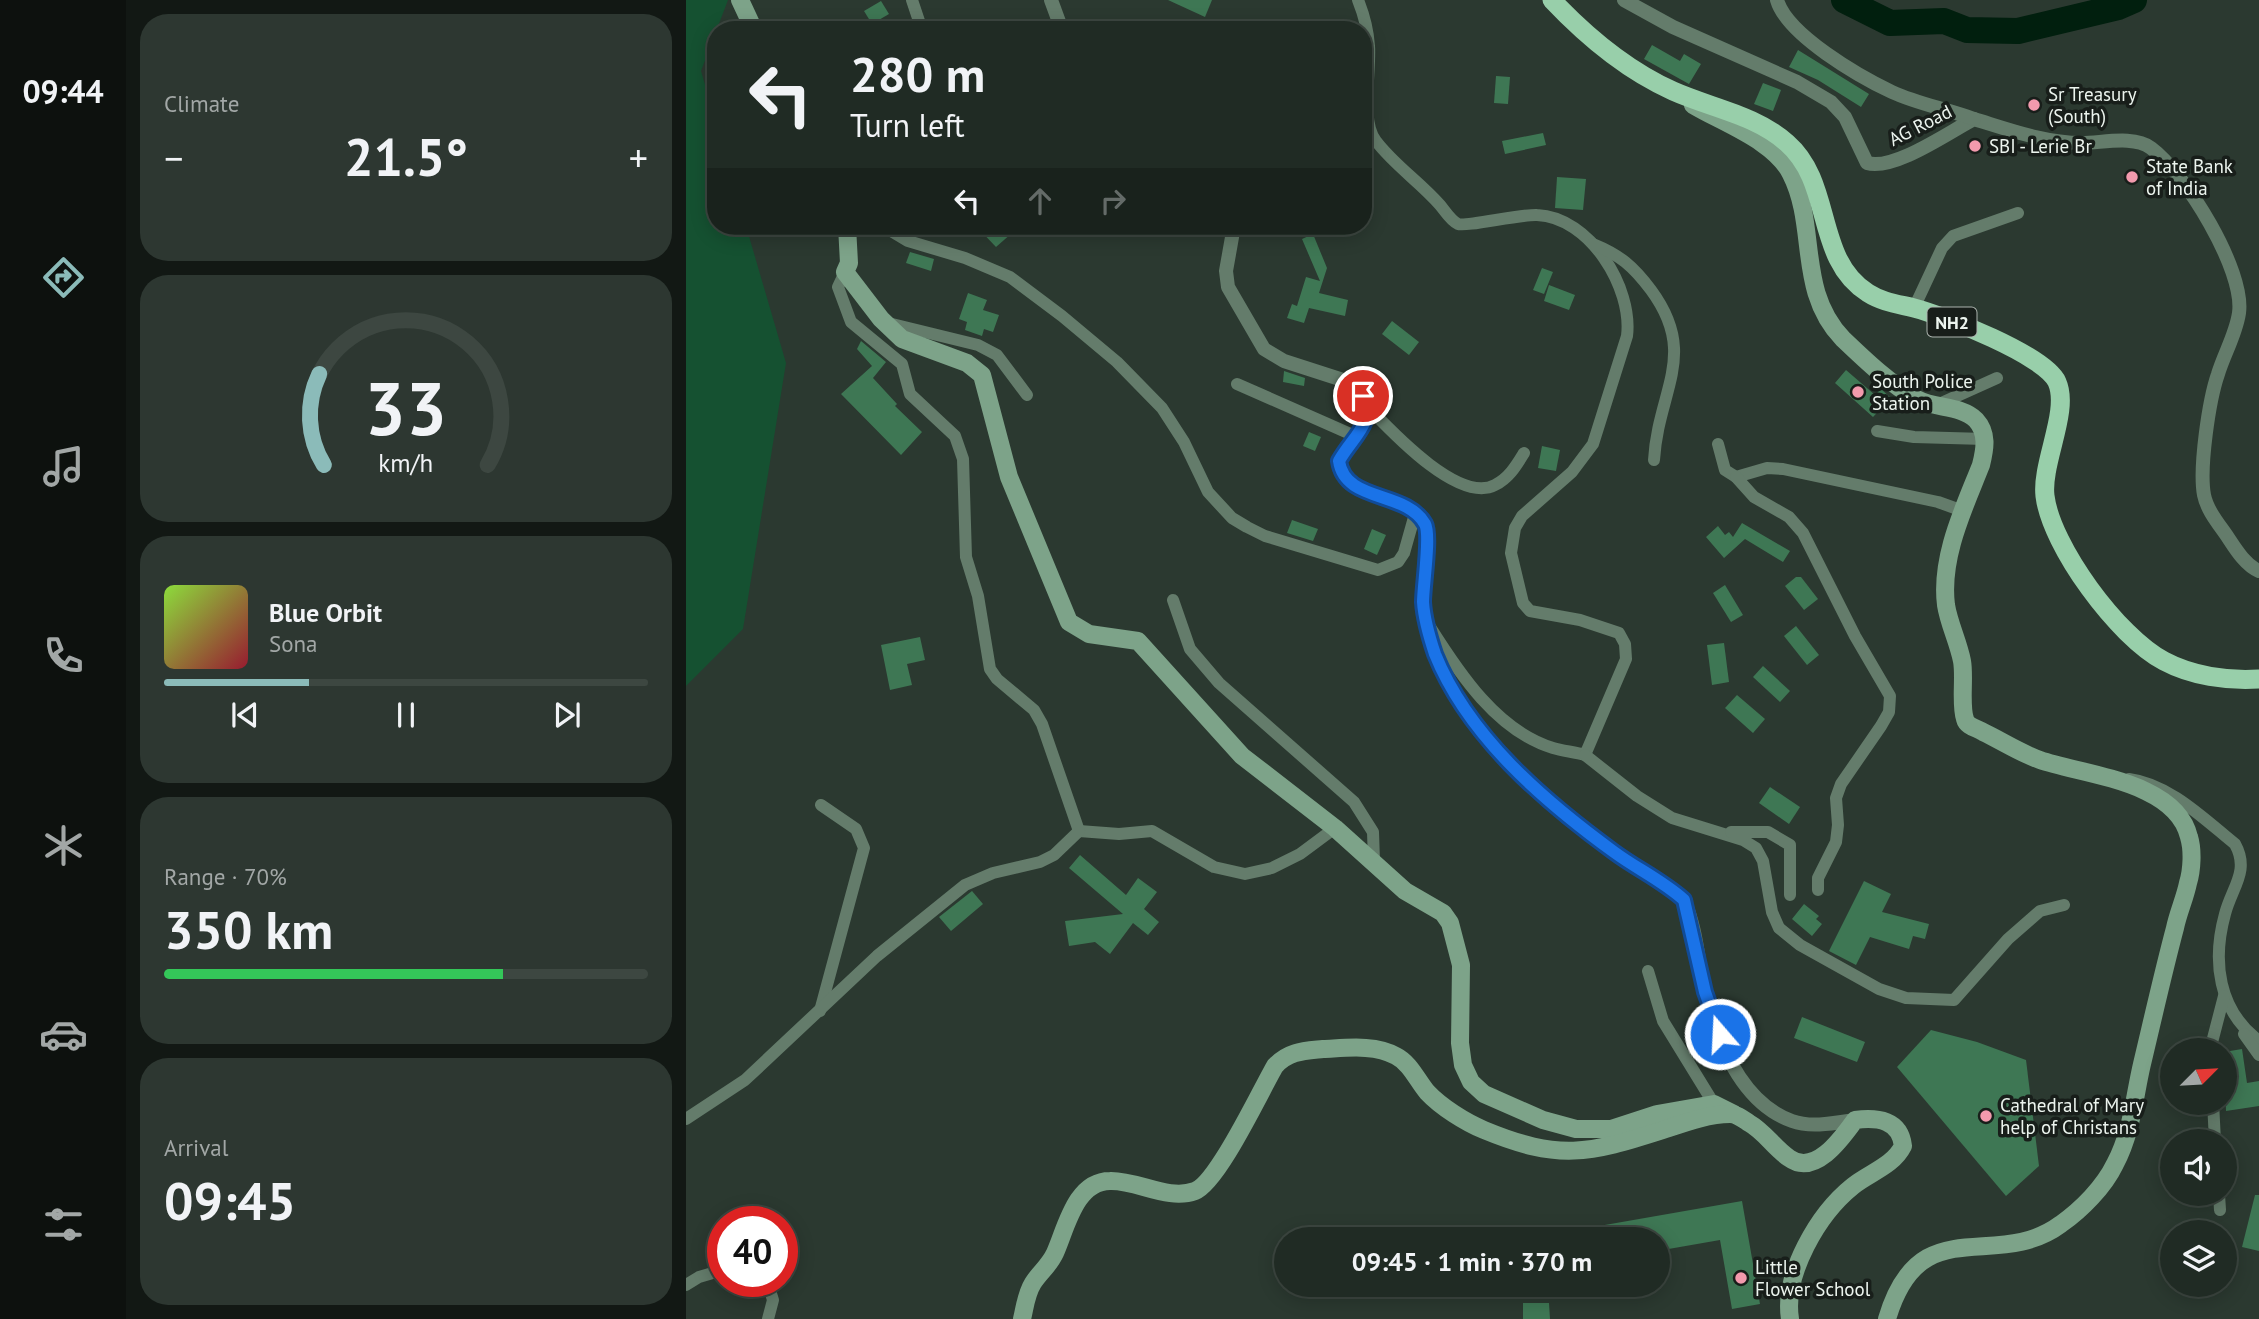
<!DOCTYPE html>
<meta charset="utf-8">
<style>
body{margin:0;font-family:"PT Sans",sans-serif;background:#2d3731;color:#f1f3f6;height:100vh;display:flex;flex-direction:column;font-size:26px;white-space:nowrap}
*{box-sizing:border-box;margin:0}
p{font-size:23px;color:#a2a7a6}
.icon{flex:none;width:38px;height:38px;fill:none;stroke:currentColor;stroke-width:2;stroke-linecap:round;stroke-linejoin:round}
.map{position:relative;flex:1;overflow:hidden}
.details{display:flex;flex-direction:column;gap:14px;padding:14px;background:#121814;width:560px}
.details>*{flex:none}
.banner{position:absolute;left:21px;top:21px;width:665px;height:214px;border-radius:28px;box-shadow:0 4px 18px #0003,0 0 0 2px #3d4741;background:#202b24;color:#f1f3f6;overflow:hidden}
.needle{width:46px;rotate:66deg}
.buttons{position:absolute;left:1474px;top:1038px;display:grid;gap:14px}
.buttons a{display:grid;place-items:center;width:77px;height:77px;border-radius:50%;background:#202b24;box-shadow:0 4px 18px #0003,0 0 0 2px #3d4741;font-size:35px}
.speed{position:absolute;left:21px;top:1206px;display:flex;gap:14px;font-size:35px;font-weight:700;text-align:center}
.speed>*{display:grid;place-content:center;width:91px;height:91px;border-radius:50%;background:#202b24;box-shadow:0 4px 18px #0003,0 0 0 2px #3d4741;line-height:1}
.speed .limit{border:10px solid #d22;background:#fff;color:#111}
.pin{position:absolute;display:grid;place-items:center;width:60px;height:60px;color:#fff;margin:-30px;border:4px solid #fff;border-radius:50%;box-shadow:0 2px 7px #0007}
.me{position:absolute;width:77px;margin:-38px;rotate:341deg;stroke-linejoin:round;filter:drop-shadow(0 0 5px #0008)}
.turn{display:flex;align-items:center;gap:24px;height:147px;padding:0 28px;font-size:32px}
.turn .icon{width:91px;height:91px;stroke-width:2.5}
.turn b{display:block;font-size:49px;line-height:60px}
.lanes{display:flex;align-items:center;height:66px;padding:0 28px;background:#0003;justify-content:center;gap:35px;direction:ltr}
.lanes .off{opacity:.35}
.big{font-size:52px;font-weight:600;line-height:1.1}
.details .card{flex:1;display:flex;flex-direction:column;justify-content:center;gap:10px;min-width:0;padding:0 24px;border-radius:28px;background:#2d3731}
.details .dial{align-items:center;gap:0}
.dial svg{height:182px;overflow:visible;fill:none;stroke:#3d4741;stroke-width:7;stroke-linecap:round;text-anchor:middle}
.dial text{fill:#f1f3f6;stroke:none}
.song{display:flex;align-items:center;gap:21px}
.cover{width:84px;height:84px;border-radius:10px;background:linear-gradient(135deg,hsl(90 70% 55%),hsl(350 70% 35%))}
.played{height:7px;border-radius:4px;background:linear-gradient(90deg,#8bbbb9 30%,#3d4741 30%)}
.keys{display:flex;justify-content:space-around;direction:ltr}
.heat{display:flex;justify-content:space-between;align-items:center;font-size:38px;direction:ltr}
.charge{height:10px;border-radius:5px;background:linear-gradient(90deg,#34c759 70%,#3d4741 0)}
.trip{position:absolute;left:588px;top:1227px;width:396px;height:70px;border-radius:35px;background:#202b24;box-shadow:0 4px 18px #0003,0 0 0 2px #3d4741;font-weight:600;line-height:70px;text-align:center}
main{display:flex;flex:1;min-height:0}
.menu{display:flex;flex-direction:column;width:126px;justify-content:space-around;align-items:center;background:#0d110e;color:#a2a7a6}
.menu .icon{width:49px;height:49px}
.menu .selected{color:#8bbbb9}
.menu b{font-size:32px;color:#f1f3f6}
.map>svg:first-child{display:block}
</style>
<main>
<nav class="menu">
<b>09:44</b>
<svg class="icon selected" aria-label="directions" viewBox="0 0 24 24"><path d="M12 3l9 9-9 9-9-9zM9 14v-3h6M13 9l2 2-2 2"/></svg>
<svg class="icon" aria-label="music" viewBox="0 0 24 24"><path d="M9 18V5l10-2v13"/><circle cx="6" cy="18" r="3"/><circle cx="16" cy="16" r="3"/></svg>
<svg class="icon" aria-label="phone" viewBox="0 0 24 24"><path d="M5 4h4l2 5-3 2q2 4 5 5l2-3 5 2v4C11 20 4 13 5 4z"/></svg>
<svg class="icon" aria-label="climate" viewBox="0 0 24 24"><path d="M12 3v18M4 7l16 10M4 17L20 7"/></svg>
<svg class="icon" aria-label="car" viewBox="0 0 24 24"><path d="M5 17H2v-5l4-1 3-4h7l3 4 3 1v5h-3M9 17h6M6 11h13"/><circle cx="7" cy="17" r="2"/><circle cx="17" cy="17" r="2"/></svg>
<svg class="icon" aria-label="filters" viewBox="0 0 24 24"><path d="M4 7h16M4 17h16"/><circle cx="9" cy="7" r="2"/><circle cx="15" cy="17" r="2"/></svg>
</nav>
<section class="details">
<div class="card"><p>Climate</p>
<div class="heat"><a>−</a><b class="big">21.5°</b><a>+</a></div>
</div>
<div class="card dial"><svg viewBox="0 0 100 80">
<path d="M14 69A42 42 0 1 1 86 69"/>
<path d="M14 69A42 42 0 0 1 12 29" stroke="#8bbbb9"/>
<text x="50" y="56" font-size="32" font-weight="700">33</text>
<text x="50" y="72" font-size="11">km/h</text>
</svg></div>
<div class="card">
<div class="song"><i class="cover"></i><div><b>Blue Orbit</b><p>Sona</p></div></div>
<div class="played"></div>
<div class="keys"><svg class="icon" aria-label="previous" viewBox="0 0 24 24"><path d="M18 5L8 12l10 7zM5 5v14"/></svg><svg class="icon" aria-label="pause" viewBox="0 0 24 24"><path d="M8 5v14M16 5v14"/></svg><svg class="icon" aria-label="next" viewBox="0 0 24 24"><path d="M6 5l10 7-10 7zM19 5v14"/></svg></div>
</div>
<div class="card"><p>Range · 70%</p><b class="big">350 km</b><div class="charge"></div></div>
<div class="card"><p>Arrival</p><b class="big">09:45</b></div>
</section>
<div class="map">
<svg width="1573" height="1319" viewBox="0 0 1573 1319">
<rect width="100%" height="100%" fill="#2b3930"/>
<path fill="#155131" d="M0,0h42l-27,71 15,51v104h30l40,137 -43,266 -57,57z"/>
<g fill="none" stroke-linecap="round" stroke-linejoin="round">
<path stroke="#011f0e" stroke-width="26" d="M1158,0l46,23 54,-2 23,9 51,1 100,-24 16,-7"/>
</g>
<g fill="#3e7754">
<path d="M482,0h44l-7,17z"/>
<path d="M195,1l8,13 -17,10 -8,-13z"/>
<path d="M966,45l28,16 4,-7 17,10 -12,20 -45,-25z"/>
<path d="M1112,50l71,44 -8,13 -43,-27 -29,-13z"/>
<path d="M810,76l14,1 -2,27 -14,-1z"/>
<path d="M1077,83l18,7 -8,21 -19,-7z"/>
<path d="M857,133l3,12 -41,9 -3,-13z"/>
<path d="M871,177l29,2 -3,31 -28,-2z"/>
<path d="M290,226h44l-24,21z"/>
<path d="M627,234l14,34 -8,25 29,7 -3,16 -36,-8 -5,15 -17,-5 5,-14 5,2 9,-29 14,4 -18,-42z"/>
<path d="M224,252l24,7 -3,12 -25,-8z"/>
<path d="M856,268l11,4 -9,22 -11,-4z"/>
<path d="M863,285l26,10 -6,15 -25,-9z"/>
<path d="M282,293l19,7 -4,10 16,5 -6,17 -9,-3 -2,7 -17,-6 2,-8 -8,-3z"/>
<path d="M706,321l27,21 -10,13 -27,-21z"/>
<path d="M175,341l25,21 -13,16 24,26 -2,2 27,26 -21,23 -60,-61 31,-28 -15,-17z"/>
<path d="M1160,370l29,25 6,-6 10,9 -18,19 -38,-34z"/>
<path d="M598,371l21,7 -1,8 -21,-4z"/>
<path d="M623,432l12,5 -6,14 -12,-5z"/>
<path d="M856,446l18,4 -4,21 -18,-3z"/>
<path d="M606,520l26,9 -5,12 -26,-8z"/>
<path d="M1056,523l48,28 -7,11 -38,-23 -21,19 -18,-21 12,-11 7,9 4,-3 4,5z"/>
<path d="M686,529l14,6 -9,20 -13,-6z"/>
<path d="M1110,577h5l17,22 -14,11 -19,-24z"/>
<path d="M1039,585l18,30 -12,7 -18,-29z"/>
<path d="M1110,626l23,29 -12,10 -23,-29z"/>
<path d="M234,637l5,23 -18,4 5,21 -22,5 -9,-45z"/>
<path d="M1038,643l5,39 -17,3 -5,-40z"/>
<path d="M1077,666l27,25 -10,11 -27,-25z"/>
<path d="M1051,695l28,24 -12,14 -28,-25z"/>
<path d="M1084,787l30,20 -11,17 -30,-21z"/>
<path d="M394,855l46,40 12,-17 19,14 -13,17 15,13 -11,13 -15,-12 -23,31 -15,-12 -26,4 -4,-25 58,-7 -54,-46z"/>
<path d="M1178,881l27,13 -9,18 47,12 -4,15 -12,-3 -4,13 -39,-12 -14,28 -27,-14z"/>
<path d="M286,891l11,13 -32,27 -12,-14z"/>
<path d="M1118,904l15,12 -3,3 6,5 -10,12 -20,-17z"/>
<path d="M1116,1017l63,25 -8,20 -63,-24z"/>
<path d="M1245,1030l46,12 49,18 13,106 -33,30 -109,-129z"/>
<path d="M1556,1049l5,34 12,-2v25l-33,5 -2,-59z"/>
<path d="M1569,1195h4v56l-17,-4z"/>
<path d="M1056,1201l18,103 -28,5 -12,-69 -63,11v-12h-97l-1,-6z"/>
<path d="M837,1303h26l1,16h-27z"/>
</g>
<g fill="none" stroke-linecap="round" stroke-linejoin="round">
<g stroke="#647c6b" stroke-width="12">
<path d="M226,0l10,30"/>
<path d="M672,0c6,15 10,31 11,46 2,25 -9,76 7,95 18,24 44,41 64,64 5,6 11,16 18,19 7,3 63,-10 79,-9 53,2 96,73 90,121l-34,108 -21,28 -50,44 -7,12 -4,25 12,50 7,8 50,9 39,13 6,11 1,15 -41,96c-10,-3 -22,-4 -32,-7 -56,-17 -94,-75 -123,-121"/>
<path d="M197,226l25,15 57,17 45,19 52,39 55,46 45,46 22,34 24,50 24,26 15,9 18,9 113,34 20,-8 6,-9 11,-39"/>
<path d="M907,244c27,11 40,22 58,46 48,65 7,100 3,170"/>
<path d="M1228,308l28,-60 11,-12 65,-23"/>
<path d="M202,323l90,22 19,10 30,40"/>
<path d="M551,384l118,52"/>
<path d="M1251,405l60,-27"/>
<path d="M683,408c23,24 90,96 126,77 14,-7 21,-19 29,-32"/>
<path d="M1191,431l37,6 71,2"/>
<path d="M1032,444l7,26 11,7 31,-9 16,1 155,33 25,9"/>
<path d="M1050,477l18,20 35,20 14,16 52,103 35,60 -1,16 -8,14 -40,58 -5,14 2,27 -2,17 -18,36v12"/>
<path d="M487,600l17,49 29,34 135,119 19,30 1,29"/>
<path d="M899,755l52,41 35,22 71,22 13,8 7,13 9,51 7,16 21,17 79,44 27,9 48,2 54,-61 32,-28 24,-6"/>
<path d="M1443,779c40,5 75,40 106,65 15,27 -3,43 -10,70 -13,47 -7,96 34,127"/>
<path d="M393,831l40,3 33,-3 62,36 31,7 27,-6 28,-14 35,-26"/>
<path d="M1045,832h37l22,13v50"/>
<path d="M962,971l15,50 51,83"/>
<path d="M134,1011l44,-163 -8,-19 -35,-24"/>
<path d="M1558,1034l15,21"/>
<path d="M1524,1050l14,-54"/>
<path d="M1527,1102l2,39"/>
<path d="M0,1119l59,-39 132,-124 88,-71 28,-12 47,-11 14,-7 25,-24 -37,-107 -8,-14 -37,-31 -7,-10 -12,-73 -12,-39 -3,-98 -8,-23 -45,-42 -8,-30 -51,-42 -13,-35 7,-15"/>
<path d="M1533,1194l1,16"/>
<path d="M81,1281l6,19 -5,19"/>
<path d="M0,1285l13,-8 24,-7"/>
</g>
<g stroke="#647c6b" stroke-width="14">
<path d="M365,0l11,30"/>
<path d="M938,0l49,27 124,55 34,20 14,15 22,46c27,8 82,-31 107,-44 36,11 71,24 108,24 20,0 52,-8 69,5 34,25 94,122 88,165 -3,21 -15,41 -21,61 -9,26 -19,94 -14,121 3,15 14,28 23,41 8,12 18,29 32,35"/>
<path d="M1091,0c10,35 83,77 115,92 26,12 55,17 82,27"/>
<path d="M548,226l-8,45 2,16 36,62 20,12 62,20 13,9 10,18 -1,10 -29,43c6,42 67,29 86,63 6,11 -2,62 -2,78 1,16 7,37 12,52 32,80 111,149 179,198 23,17 49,29 70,48 12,27 14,59 20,88 12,50 35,114 88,133 19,7 43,2 63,-1"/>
</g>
<g stroke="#7da389" stroke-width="18">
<path d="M54,0l14,30"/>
<path d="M1007,105c30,18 82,36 98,69 27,53 5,116 52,165 22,21 47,45 74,60 18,10 44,6 59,21 12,13 9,29 5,45 -17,43 -41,92 -35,140 3,19 12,36 16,56 3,16 -2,44 3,58 2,8 12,9 18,13 19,9 37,21 57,28 43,15 136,21 149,77 4,13 3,33 -1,46 -3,15 -10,30 -13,45 -12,45 -22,90 -33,136 -8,34 -10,68 -27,100 -11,23 -34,46 -54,60 -66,49 -141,-17 -174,95"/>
<path d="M161,226l2,37 -4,9 36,47 21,20 65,24 15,12 27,102 60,145 20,12 49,7 104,115 93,72 70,63 38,22 7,10 11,42 -1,78 3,22 8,17 13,12 59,26 33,9h35l46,-15 57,-10 20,10"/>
<path d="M336,1319c3,-12 4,-25 11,-36 7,-11 16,-17 22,-30 11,-24 20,-72 55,-72 27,-1 58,20 85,10 23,-9 66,-101 80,-125 14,-15 29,-15 48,-17 23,-1 52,-5 73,7 14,7 21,24 31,36 14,15 38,30 57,38 75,31 104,24 179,0 21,-7 45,-16 67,-16 7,0 13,5 19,9 16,9 25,25 40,35 26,19 53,-20 66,-38 23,-3 45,0 48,26 -10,20 -34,27 -50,40 -35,28 -70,88 -63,133"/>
</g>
<path stroke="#98cfaa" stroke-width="19" d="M866,0c35,37 74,70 121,91 38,17 83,24 114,52 47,41 27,116 81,150 14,9 30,11 46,15 30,8 131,47 143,74 13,29 -16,81 -12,114 6,50 73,141 119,165 28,15 63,20 95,18"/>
</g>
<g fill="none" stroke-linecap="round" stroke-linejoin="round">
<g stroke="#114b97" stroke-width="18">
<path id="route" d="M677,396c12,28 -10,40 -24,65 6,42 67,29 86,63 6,11 -2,62 -2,78 1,16 7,37 12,52 33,82 109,147 179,198 23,17 49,29 70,48l21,92 15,42"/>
</g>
<use href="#route" stroke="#1a73e8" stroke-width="12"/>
</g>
<g fill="#f29aad" stroke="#181e1a" stroke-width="2.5">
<circle cx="1348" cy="105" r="7"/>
<circle cx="1289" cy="146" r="7"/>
<circle cx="1446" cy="177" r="7"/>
<circle cx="1172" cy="392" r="7"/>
<circle cx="1300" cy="1116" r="7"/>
<circle cx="1055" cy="1278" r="7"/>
</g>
<g text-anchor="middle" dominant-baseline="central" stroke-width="7" stroke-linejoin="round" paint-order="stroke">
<rect fill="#181e1a" stroke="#acb4ae" stroke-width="2" x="1241.5" y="307.5" width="49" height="29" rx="5"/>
<g font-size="18" font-weight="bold" fill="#ecf4ee">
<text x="1266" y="322">NH2</text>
</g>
<g font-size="19" fill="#ecf4ee" stroke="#181e1a" text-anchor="start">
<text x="1362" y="94">Sr Treasury<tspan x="1362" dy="22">(South)</tspan></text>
<text x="1303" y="146">SBI - Lerie Br</text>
<text x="1460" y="166">State Bank<tspan x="1460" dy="22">of India</tspan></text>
<text x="1186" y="381">South Police<tspan x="1186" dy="22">Station</tspan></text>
<text x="1314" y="1105">Cathedral of Mary<tspan x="1314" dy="22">help of Christans</tspan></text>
<text x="1069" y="1267">Little<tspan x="1069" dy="22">Flower School</tspan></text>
</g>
<g font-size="19" fill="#ecf4ee" stroke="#181e1a">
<text transform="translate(1234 125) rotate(-27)">AG Road</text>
</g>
</g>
</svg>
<div class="buttons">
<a><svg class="needle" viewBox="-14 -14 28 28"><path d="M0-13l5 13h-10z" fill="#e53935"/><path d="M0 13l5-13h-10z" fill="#a2a7a6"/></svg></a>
<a><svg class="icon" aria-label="sound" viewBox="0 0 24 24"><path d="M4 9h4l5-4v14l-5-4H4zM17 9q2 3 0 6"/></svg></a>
<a><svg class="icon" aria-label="layers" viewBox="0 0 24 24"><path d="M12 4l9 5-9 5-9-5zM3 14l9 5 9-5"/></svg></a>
</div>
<div class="speed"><div class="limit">40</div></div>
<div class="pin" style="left:677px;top:396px;background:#d93025"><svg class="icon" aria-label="arrive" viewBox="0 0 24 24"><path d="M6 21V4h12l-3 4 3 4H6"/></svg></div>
<svg class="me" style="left:1034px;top:1034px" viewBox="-20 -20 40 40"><circle r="17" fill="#1a73e8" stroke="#fff" stroke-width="3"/><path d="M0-11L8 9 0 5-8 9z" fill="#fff"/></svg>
<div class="trip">09:45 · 1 min · 370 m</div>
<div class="banner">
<div class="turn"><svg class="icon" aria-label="left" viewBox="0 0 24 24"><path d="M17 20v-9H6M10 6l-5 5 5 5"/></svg><div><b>280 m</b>Turn left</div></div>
<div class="lanes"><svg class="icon" aria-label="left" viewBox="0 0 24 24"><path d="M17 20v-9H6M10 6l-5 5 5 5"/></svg><svg class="icon off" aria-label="ahead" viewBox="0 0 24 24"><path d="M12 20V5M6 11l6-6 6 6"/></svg><svg class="icon off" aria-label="right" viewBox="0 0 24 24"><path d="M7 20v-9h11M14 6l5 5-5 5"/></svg></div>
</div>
</div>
</main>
